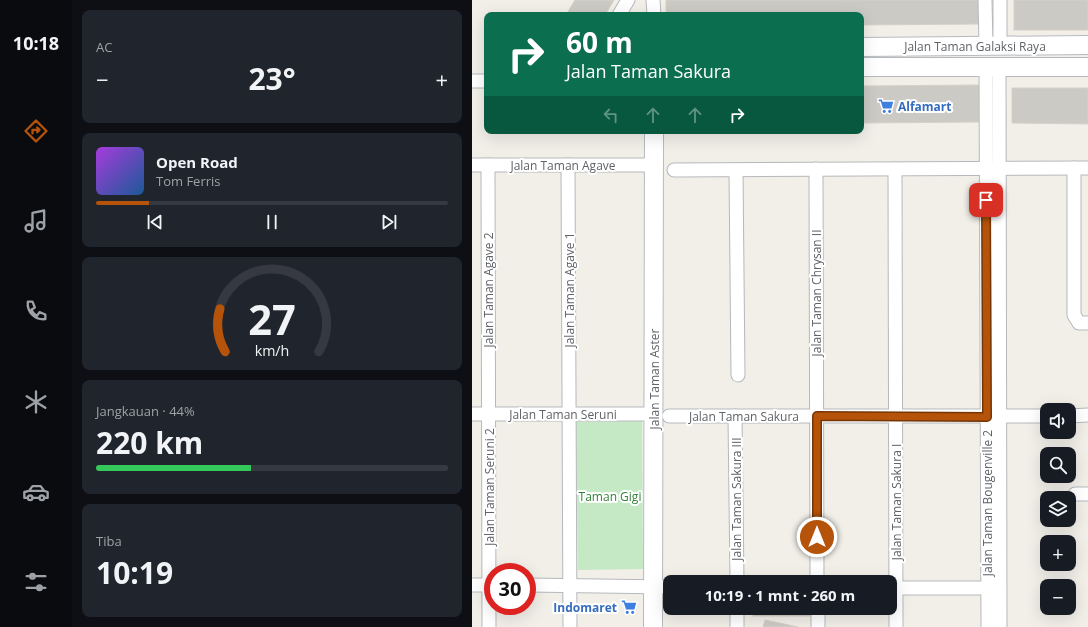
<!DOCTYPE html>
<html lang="id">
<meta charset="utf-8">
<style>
body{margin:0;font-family:"Open Sans",sans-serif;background:#20242c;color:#f1f3f6;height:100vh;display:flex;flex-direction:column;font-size:15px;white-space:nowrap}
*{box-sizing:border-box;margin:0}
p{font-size:13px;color:#9ea1a6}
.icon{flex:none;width:22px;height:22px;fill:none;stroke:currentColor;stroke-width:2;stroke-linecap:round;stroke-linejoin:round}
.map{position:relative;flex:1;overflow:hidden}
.drawer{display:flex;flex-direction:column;gap:10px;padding:10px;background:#0d0f14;width:400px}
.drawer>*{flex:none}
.top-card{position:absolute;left:12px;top:12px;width:380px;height:122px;border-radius:8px;box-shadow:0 4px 16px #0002;background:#0b6e4f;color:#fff;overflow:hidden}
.buttons{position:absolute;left:568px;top:403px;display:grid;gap:8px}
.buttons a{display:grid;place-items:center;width:36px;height:36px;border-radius:8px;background:#171b24;box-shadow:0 4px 16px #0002;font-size:20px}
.speed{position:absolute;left:12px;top:563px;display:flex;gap:8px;font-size:20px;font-weight:700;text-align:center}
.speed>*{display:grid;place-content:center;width:52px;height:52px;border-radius:50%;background:#171b24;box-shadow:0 4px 16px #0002;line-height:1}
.speed .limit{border:6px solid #d22;background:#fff;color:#111}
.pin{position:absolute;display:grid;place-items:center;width:34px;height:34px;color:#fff;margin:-17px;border-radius:8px;box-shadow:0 2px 6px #0006}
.me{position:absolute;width:44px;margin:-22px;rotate:0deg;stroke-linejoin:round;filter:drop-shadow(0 0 3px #0008)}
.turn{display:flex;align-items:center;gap:14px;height:84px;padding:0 16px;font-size:18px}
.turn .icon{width:52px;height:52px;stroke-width:2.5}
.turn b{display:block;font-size:28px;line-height:34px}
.lanes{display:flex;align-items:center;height:38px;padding:0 16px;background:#0003;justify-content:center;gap:20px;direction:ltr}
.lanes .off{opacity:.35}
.big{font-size:30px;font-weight:700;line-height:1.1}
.drawer .tile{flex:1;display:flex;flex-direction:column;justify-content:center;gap:6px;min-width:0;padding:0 14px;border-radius:8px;background:#20242c}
.drawer .dial{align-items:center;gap:0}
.dial svg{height:104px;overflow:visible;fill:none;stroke:#363941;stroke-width:7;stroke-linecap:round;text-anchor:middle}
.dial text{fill:#f1f3f6;stroke:none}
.song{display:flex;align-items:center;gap:12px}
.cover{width:48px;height:48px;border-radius:6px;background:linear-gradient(135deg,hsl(280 70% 55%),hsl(210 70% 35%))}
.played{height:4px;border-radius:2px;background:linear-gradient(90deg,#b45309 15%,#363941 15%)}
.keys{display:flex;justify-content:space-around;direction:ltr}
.heat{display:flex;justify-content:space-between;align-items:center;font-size:22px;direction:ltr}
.charge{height:6px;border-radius:3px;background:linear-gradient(90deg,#34c759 44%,#363941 0)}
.trip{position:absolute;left:191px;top:575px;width:234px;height:40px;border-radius:8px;background:#171b24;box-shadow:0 4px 16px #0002;font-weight:700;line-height:40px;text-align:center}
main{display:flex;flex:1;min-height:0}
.tabs{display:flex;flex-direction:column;width:72px;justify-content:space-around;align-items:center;background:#090b0e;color:#9ea1a6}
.tabs .icon{width:28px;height:28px}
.tabs .on{color:#b45309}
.tabs b{font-size:18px;color:#f1f3f6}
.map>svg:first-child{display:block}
</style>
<main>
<nav class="tabs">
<b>10:18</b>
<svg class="icon on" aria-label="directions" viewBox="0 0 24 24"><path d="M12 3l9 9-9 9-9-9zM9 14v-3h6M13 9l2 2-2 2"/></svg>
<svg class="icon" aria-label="music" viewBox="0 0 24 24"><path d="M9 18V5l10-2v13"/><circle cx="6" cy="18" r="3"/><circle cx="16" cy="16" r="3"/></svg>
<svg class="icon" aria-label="phone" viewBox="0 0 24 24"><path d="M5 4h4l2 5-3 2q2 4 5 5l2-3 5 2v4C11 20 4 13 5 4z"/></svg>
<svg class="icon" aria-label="climate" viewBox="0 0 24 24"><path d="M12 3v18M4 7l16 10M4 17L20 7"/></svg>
<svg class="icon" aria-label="car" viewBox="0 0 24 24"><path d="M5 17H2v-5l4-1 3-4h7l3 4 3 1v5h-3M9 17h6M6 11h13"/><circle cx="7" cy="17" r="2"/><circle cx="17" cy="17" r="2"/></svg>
<svg class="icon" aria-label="filters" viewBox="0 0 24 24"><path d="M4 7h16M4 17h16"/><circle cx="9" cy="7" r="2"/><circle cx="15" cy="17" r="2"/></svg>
</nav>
<section class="drawer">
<div class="tile"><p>AC</p>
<div class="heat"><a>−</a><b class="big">23°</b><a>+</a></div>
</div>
<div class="tile">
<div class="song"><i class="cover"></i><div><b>Open Road</b><p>Tom Ferris</p></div></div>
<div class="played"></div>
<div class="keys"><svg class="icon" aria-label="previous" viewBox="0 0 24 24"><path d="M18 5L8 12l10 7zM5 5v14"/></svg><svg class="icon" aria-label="pause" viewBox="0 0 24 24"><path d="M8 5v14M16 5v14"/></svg><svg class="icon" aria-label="next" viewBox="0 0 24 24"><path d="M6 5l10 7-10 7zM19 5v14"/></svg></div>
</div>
<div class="tile dial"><svg viewBox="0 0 100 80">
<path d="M14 69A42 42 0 1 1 86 69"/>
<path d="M14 69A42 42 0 0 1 10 36" stroke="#b45309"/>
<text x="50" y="56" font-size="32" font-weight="700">27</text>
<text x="50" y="72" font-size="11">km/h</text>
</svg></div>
<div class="tile"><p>Jangkauan · 44%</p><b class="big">220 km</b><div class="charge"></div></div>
<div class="tile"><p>Tiba</p><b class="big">10:19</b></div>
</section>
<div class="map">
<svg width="616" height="627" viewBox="0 0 616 627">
<rect width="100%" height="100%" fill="#f1efe8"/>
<path fill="#c5e8c5" d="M170,421l1,148 -65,1 -2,-148z"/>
<g fill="#cccac5" stroke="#d6d1c6">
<path d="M103,0h39l-9,15h-39z"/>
<path d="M194,0h314v24l-119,1v-10h-195z"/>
<rect x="542" y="0" width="74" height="30"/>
<path d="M507,85v37l-118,1v-37z"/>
<path d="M540,88h76v36l-76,-1z"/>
<rect x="281" y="608" width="61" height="8"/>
<path d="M293,620l33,7h-35z"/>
</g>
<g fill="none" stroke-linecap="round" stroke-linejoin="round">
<g stroke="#b5b8bc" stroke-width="15">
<g id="street">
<path d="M181,0l1,15"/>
<path d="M513,0l1,46"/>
<path d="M528,0v46"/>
<path d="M147,15l9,-15"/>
<path d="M514,67l2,560"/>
<path d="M527,67l1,560"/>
<path d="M0,81h15"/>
<path d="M0,165h182"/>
<path d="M16,165l1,462"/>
<path d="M96,165l2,462"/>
<path d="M602,168v147l5,8h9"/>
<path d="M344,169l1,413"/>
<path d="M423,169l1,458"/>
<path d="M202,170l414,-2"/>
<path d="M264,170l2,205"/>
<path d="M0,414h182"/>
<path d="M197,416h378"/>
<path d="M263,416l2,166"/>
<path d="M597,416l19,-1"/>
<path d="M603,494h13"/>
<path d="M0,585h21"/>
<path d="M55,585l143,2"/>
<path d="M418,588h106"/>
<path d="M265,608v19"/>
<path d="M346,608v19"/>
</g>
</g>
<g stroke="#b6babf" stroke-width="20">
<g id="secondary">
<path d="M389,47l227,-2"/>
<path d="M389,67h227"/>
<path d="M181,627l1,-496"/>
</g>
</g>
<use href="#street" stroke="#fff" stroke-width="13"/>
<use href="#secondary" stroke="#fff" stroke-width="18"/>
</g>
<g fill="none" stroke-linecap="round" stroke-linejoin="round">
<g stroke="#753606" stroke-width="10">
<path id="route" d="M345,537v-121l170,1 -1,-217"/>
</g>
<use href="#route" stroke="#b45309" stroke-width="7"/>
</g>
<defs>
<g id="supermarket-bare" transform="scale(1.2)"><path d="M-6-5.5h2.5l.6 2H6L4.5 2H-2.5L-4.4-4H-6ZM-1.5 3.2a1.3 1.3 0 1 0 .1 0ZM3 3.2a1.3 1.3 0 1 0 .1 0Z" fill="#3f7fe0" stroke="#fff" stroke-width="2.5" paint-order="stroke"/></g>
</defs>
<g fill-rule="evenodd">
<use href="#supermarket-bare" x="414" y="106"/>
<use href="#supermarket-bare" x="157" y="607"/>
</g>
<g text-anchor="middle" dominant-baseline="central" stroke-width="4" stroke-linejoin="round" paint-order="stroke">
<g font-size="12" fill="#5f6368" stroke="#fff">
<text x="503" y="46">Jalan Taman Galaksi Raya</text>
<text x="91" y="165">Jalan Taman Agave</text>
<text transform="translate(16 290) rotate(-90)">Jalan Taman Agave 2</text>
<text transform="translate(97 290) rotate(-90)">Jalan Taman Agave 1</text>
<text transform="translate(344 293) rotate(-90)">Jalan Taman Chrysan II</text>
<text transform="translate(182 379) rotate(-90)">Jalan Taman Aster</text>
<text x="91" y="414">Jalan Taman Seruni</text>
<text x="272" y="416">Jalan Taman Sakura</text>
<text transform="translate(17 487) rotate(-90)">Jalan Taman Seruni 2</text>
<text transform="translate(264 499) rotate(-90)">Jalan Taman Sakura III</text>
<text transform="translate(424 502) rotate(-90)">Jalan Taman Sakura I</text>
<text transform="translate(515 503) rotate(-90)">Jalan Taman Bougenville 2</text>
</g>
<g font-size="12" font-weight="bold" fill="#366cbe" stroke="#fff" text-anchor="start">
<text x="426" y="106">Alfamart</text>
<text x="145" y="607" text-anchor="end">Indomaret</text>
</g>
<g font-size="12" fill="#348238" stroke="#fff">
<text x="138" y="496">Taman Gigi</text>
</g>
</g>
</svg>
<div class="buttons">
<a><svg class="icon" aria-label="sound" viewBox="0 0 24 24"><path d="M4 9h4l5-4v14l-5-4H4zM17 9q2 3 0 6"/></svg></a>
<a><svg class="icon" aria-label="search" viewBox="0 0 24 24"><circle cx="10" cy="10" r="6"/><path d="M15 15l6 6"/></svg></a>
<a><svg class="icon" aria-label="layers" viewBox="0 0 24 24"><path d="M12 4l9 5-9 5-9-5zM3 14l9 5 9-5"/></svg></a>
<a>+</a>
<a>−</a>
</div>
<div class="speed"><div class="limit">30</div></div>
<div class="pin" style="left:514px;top:200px;background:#d93025"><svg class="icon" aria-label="arrive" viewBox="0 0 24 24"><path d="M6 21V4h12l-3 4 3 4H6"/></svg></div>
<svg class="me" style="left:345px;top:537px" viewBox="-20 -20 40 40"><circle r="17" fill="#b45309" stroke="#fff" stroke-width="3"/><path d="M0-11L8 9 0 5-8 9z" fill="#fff"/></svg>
<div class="trip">10:19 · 1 mnt · 260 m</div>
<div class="top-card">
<div class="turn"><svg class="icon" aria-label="right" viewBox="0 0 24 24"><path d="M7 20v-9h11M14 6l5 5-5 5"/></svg><div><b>60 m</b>Jalan Taman Sakura</div></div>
<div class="lanes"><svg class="icon off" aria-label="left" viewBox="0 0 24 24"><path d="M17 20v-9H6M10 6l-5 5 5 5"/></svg><svg class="icon off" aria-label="ahead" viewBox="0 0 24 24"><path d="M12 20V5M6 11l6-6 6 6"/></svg><svg class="icon off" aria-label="ahead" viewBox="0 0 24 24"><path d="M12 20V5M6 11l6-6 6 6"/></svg><svg class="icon" aria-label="right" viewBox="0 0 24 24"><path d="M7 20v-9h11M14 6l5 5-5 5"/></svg></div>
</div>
</div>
</main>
